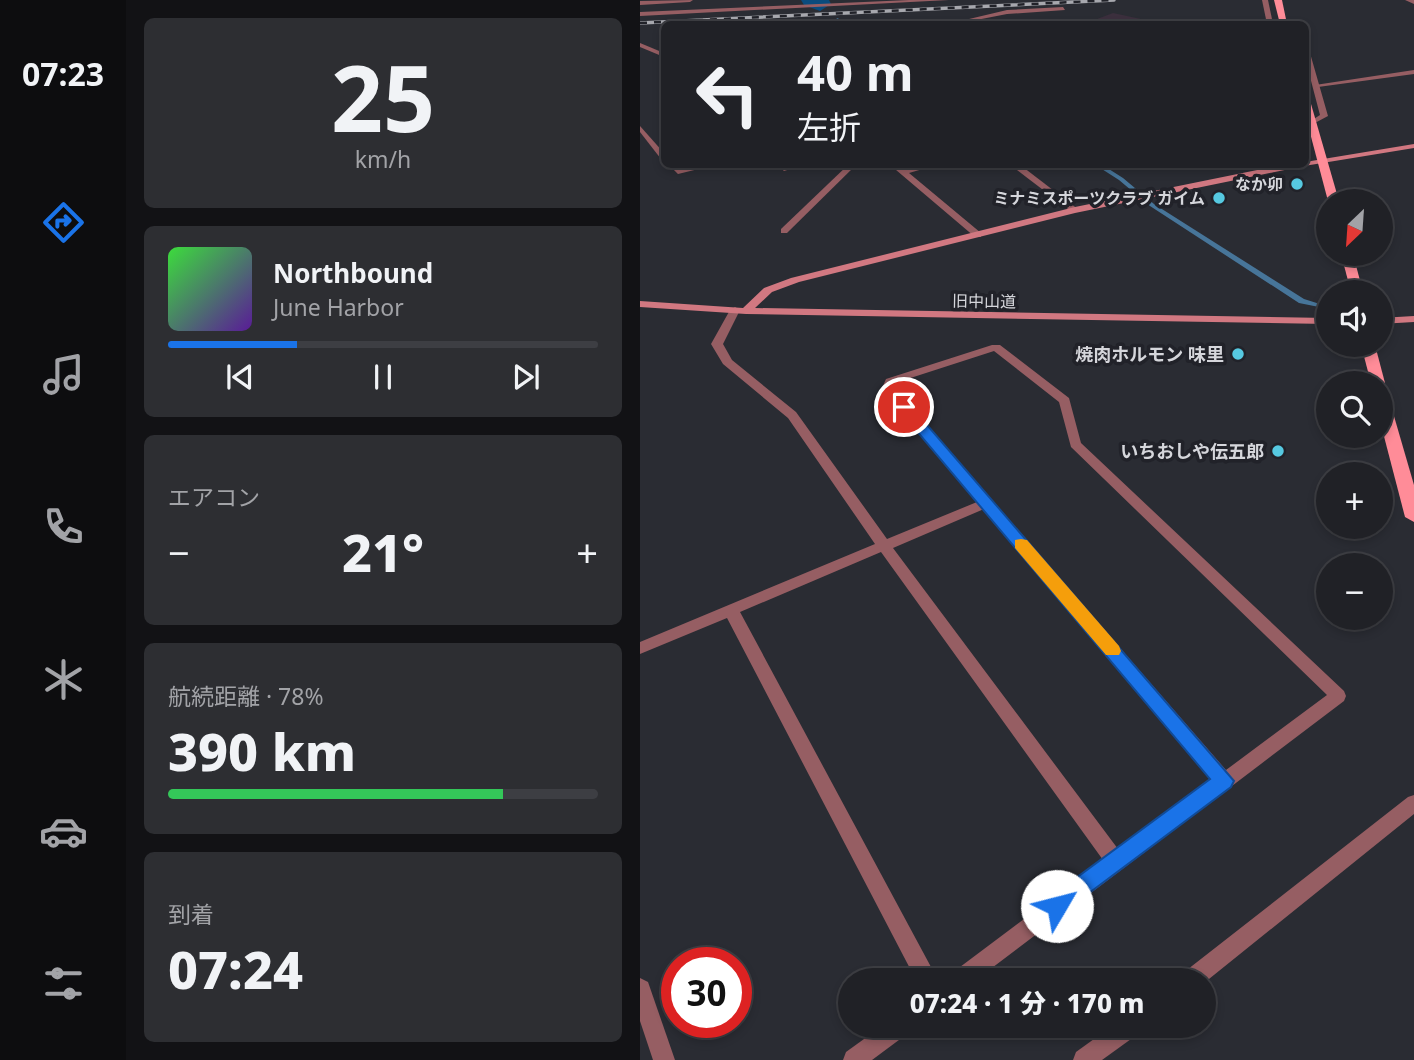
<!DOCTYPE html>
<html lang="ja">
<meta charset="utf-8">
<style>
body{margin:0;font-family:"Noto Sans","Noto Sans JP",sans-serif;background:#2d2e32;color:#f1f3f6;height:100vh;display:flex;flex-direction:column;font-size:26px;white-space:nowrap}
*{box-sizing:border-box;margin:0}
p{font-size:23px;color:#a2a3a7}
.icon{flex:none;width:38px;height:38px;fill:none;stroke:currentColor;stroke-width:2;stroke-linecap:round;stroke-linejoin:round}
.map{position:relative;flex:1;overflow:hidden}
.panel{display:flex;flex-direction:column;gap:18px;padding:18px;background:#121215;width:514px}
.panel>*{flex:none}
.hud{position:absolute;left:21px;top:21px;width:648px;height:147px;border-radius:10px;box-shadow:0 4px 10px #0003,0 0 0 2px #3d3e43;background:#202126;color:#f1f3f6;overflow:hidden}
.needle{width:46px;rotate:205deg}
.fabs{position:absolute;left:676px;top:189px;display:grid;gap:14px}
.fabs a{display:grid;place-items:center;width:77px;height:77px;border-radius:50%;background:#202126;box-shadow:0 4px 10px #0003,0 0 0 2px #3d3e43;font-size:35px}
.speed{position:absolute;left:21px;top:947px;display:flex;gap:14px;font-size:35px;font-weight:700;text-align:center}
.speed>*{display:grid;place-content:center;width:91px;height:91px;border-radius:50%;background:#202126;box-shadow:0 4px 10px #0003,0 0 0 2px #3d3e43;line-height:1}
.speed .limit{border:10px solid #d22;background:#fff;color:#111}
.pin{position:absolute;display:grid;place-items:center;width:60px;height:60px;color:#fff;margin:-30px;border:4px solid #fff;border-radius:50%;box-shadow:0 2px 7px #0007}
.me{position:absolute;width:77px;margin:-38px;rotate:53deg;stroke-linejoin:round;filter:drop-shadow(0 0 5px #0008)}
.turn{display:flex;align-items:center;gap:24px;height:147px;padding:0 21px;font-size:32px}
.turn .icon{width:91px;height:91px;stroke-width:2.5}
.turn b{display:block;font-size:49px;line-height:60px}
.big{font-size:52px;font-weight:800;line-height:1.1}
.panel .widget{flex:1;display:flex;flex-direction:column;justify-content:center;gap:10px;min-width:0;padding:0 24px;border-radius:10px;background:#2d2e32}
.panel .dial{align-items:center;gap:0}
.dial b{font-size:91px;line-height:1}
.song{display:flex;align-items:center;gap:21px}
.cover{width:84px;height:84px;border-radius:10px;background:linear-gradient(135deg,hsl(120 70% 55%),hsl(270 70% 35%))}
.played{height:7px;border-radius:4px;background:linear-gradient(90deg,#1a73e8 30%,#3d3e43 30%)}
.keys{display:flex;justify-content:space-around;direction:ltr}
.heat{display:flex;justify-content:space-between;align-items:center;font-size:38px;direction:ltr}
.charge{height:10px;border-radius:5px;background:linear-gradient(90deg,#34c759 78%,#3d3e43 0)}
.trip{position:absolute;left:198px;top:968px;width:378px;height:70px;border-radius:35px;background:#202126;box-shadow:0 4px 10px #0003,0 0 0 2px #3d3e43;font-weight:800;line-height:70px;text-align:center}
main{display:flex;flex:1;min-height:0}
.dock{display:flex;flex-direction:column;width:126px;justify-content:space-around;align-items:center;background:#0d0d0f;color:#a2a3a7}
.dock .icon{width:49px;height:49px}
.dock .current{color:#1a73e8}
.dock b{font-size:32px;color:#f1f3f6}
.map>svg:first-child{display:block}
</style>
<main>
<nav class="dock">
<b>07:23</b>
<svg class="icon current" aria-label="directions" viewBox="0 0 24 24"><path d="M12 3l9 9-9 9-9-9zM9 14v-3h6M13 9l2 2-2 2"/></svg>
<svg class="icon" aria-label="music" viewBox="0 0 24 24"><path d="M9 18V5l10-2v13"/><circle cx="6" cy="18" r="3"/><circle cx="16" cy="16" r="3"/></svg>
<svg class="icon" aria-label="phone" viewBox="0 0 24 24"><path d="M5 4h4l2 5-3 2q2 4 5 5l2-3 5 2v4C11 20 4 13 5 4z"/></svg>
<svg class="icon" aria-label="climate" viewBox="0 0 24 24"><path d="M12 3v18M4 7l16 10M4 17L20 7"/></svg>
<svg class="icon" aria-label="car" viewBox="0 0 24 24"><path d="M5 17H2v-5l4-1 3-4h7l3 4 3 1v5h-3M9 17h6M6 11h13"/><circle cx="7" cy="17" r="2"/><circle cx="17" cy="17" r="2"/></svg>
<svg class="icon" aria-label="filters" viewBox="0 0 24 24"><path d="M4 7h16M4 17h16"/><circle cx="9" cy="7" r="2"/><circle cx="15" cy="17" r="2"/></svg>
</nav>
<section class="panel">
<div class="widget dial"><b>25</b><p>km/h</p></div>
<div class="widget">
<div class="song"><i class="cover"></i><div><b>Northbound</b><p>June Harbor</p></div></div>
<div class="played"></div>
<div class="keys"><svg class="icon" aria-label="previous" viewBox="0 0 24 24"><path d="M18 5L8 12l10 7zM5 5v14"/></svg><svg class="icon" aria-label="pause" viewBox="0 0 24 24"><path d="M8 5v14M16 5v14"/></svg><svg class="icon" aria-label="next" viewBox="0 0 24 24"><path d="M6 5l10 7-10 7zM19 5v14"/></svg></div>
</div>
<div class="widget"><p>エアコン</p>
<div class="heat"><a>−</a><b class="big">21°</b><a>+</a></div>
</div>
<div class="widget"><p>航続距離 · 78%</p><b class="big">390 km</b><div class="charge"></div></div>
<div class="widget"><p>到着</p><b class="big">07:24</b></div>
</section>
<div class="map">
<svg width="774" height="1060" viewBox="0 0 774 1060">
<rect width="100%" height="100%" fill="#2a2c33"/>
<path fill="#3b2f3d" d="M473,13l51,11h-80z"/>
<g fill="none" stroke-linecap="round" stroke-linejoin="round">
<g fill="#477599" fill-rule="evenodd">
<path d="M197,18l11,5 1,1h-4l-9,-4z"/>
<path d="M454,164h7l22,14 31,26 150,95 19,6 -4,2 -20,-4 -149,-97 -31,-26z"/>
</g>
<path fill="#0a4b7d" fill-rule="evenodd" d="M161,0h28l2,4 -11,7 -16,-6z"/>
<g fill="#965e63" fill-rule="evenodd">
<path d="M423,7l2,3 -58,4 -51,10h-8l59,-14z"/>
<path d="M774,70v4l-96,13 -3,-2z"/>
<path d="M0,126l24,27v6h-3l-21,-27z"/>
<path d="M28,164h7l5,5 23,-5h16l-41,10z"/>
<path d="M209,164h8l-70,69h-6v-4z"/>
</g>
<g fill="#965e63" fill-rule="evenodd">
<path d="M53,0l-3,2 -50,3v-4z"/>
<path d="M269,0h40l-309,16v-4z"/>
<path d="M622,0h6l5,24h-6z"/>
<path d="M765,0h9v4z"/>
<path d="M0,43l24,10v4l-24,-10z"/>
<path d="M665,44l3,2 20,70 -15,8 -4,-2 11,-7 -15,-57z"/>
<path d="M136,164h30l-22,7z"/>
<path d="M249,164h10l5,5 19,-5h17l-31,9 72,60v4h-6z"/>
<path d="M369,164h10l60,46 -7,2z"/>
<path d="M95,307l5,3 -17,34 9,16 64,52 91,127 90,-37 -93,-112 -2,-2 4,-9 106,-34h8l69,53 12,45 263,248 2,5 -2,5 -368,279h-28l4,-7 151,-113 -222,-308 -141,60 198,368h-22l-189,-362 -87,36v-12l235,-98 -87,-126 -65,-54 -12,-20 19,-34zM354,351l65,51 12,45 256,248 -101,75 -332,-382 1,-5zM344,509l228,271 -94,69 -225,-301z"/>
<path d="M774,795v19l-210,169v-3h-25l4,-7 225,-176z"/>
<path d="M0,978l8,4 27,78h-22l-13,-39z"/>
<path d="M242,1026h28l-3,8 -35,26h-29l3,-8z"/>
<path d="M472,1026h29l-3,8 -36,26h-29l3,-8z"/>
</g>
<g fill="#d17881" fill-rule="evenodd">
<path d="M774,144v4l-110,18 -229,47 -276,69 -27,10 -17,16 573,10v6l-582,-10 -106,-7v-6l103,7 21,-20 27,-10 284,-71 212,-43h18v-2z"/>
<path d="M774,316v6l-34,2v-6z"/>
</g>
<g fill="#ff8c98" fill-rule="evenodd">
<path d="M634,0h8l5,24h-7z"/>
<path d="M665,94l4,3 30,104h-11l-23,-87z"/>
<path d="M701,254h12l10,38h-12z"/>
<path d="M721,345h14l10,38 -2,3 -12,-3z"/>
<path d="M740,388l7,4 27,93v37l-9,-5 -25,-96z"/>
</g>
<g stroke="#a7a8ae" stroke-width="3.5">
<path id="rail" d="M0,23l474,-23"/>
</g>
<use href="#rail" stroke="#212229" stroke-width="2.5" stroke-dasharray="7" stroke-linecap="butt"/>
</g>
<path fill="#1a73e8" stroke="#114b97" stroke-width="2" d="M259,404h10l325,377 -3,6 -174,130 -8,-4 -3,-7 3,-8 161,-119 -311,-369z"/>
<path fill="#f59e0b" d="M381,539l6,1 92,106 2,5 -2,4h-13l-91,-107v-8z"/>
<g fill="#56c9e1" stroke="#212229" stroke-width="2.5">
<circle cx="657" cy="184" r="7"/>
<circle cx="579" cy="198" r="7"/>
<circle cx="598" cy="354" r="7"/>
<circle cx="638" cy="451" r="7"/>
</g>
<g text-anchor="middle" dominant-baseline="central" stroke-width="7" stroke-linejoin="round" paint-order="stroke">
<g font-size="16" font-weight="bold" fill="#d5d6db" stroke="#212229" text-anchor="end">
<text x="643" y="184">なか卯</text>
<text x="565" y="198">ミナミスポーツクラブ ガイム</text>
</g>
<g font-size="16" fill="#d5d6db" stroke="#212229">
<text transform="translate(344 301) rotate(1)">旧中山道</text>
</g>
<g font-size="18" font-weight="bold" fill="#d5d6db" stroke="#212229" text-anchor="end">
<text x="584" y="354">焼肉ホルモン 味里</text>
<text x="624" y="451">いちおしや伝五郎</text>
</g>
</g>
</svg>
<div class="fabs">
<a><svg class="needle" viewBox="-14 -14 28 28"><path d="M0-13l5 13h-10z" fill="#e53935"/><path d="M0 13l5-13h-10z" fill="#a2a3a7"/></svg></a>
<a><svg class="icon" aria-label="sound" viewBox="0 0 24 24"><path d="M4 9h4l5-4v14l-5-4H4zM17 9q2 3 0 6"/></svg></a>
<a><svg class="icon" aria-label="search" viewBox="0 0 24 24"><circle cx="10" cy="10" r="6"/><path d="M15 15l6 6"/></svg></a>
<a>+</a>
<a>−</a>
</div>
<div class="speed"><div class="limit">30</div></div>
<div class="pin" style="left:264px;top:407px;background:#d93025"><svg class="icon" aria-label="arrive" viewBox="0 0 24 24"><path d="M6 21V4h12l-3 4 3 4H6"/></svg></div>
<svg class="me" style="left:417px;top:906px" viewBox="-20 -20 40 40"><circle r="19" fill="#fff"/><path d="M0-13L10 11 0 6-10 11z" fill="#1a73e8"/></svg>
<div class="trip">07:24 · 1 分 · 170 m</div>
<div class="hud">
<div class="turn"><svg class="icon" aria-label="left" viewBox="0 0 24 24"><path d="M17 20v-9H6M10 6l-5 5 5 5"/></svg><div><b>40 m</b>左折</div></div>
</div>
</div>
</main>
